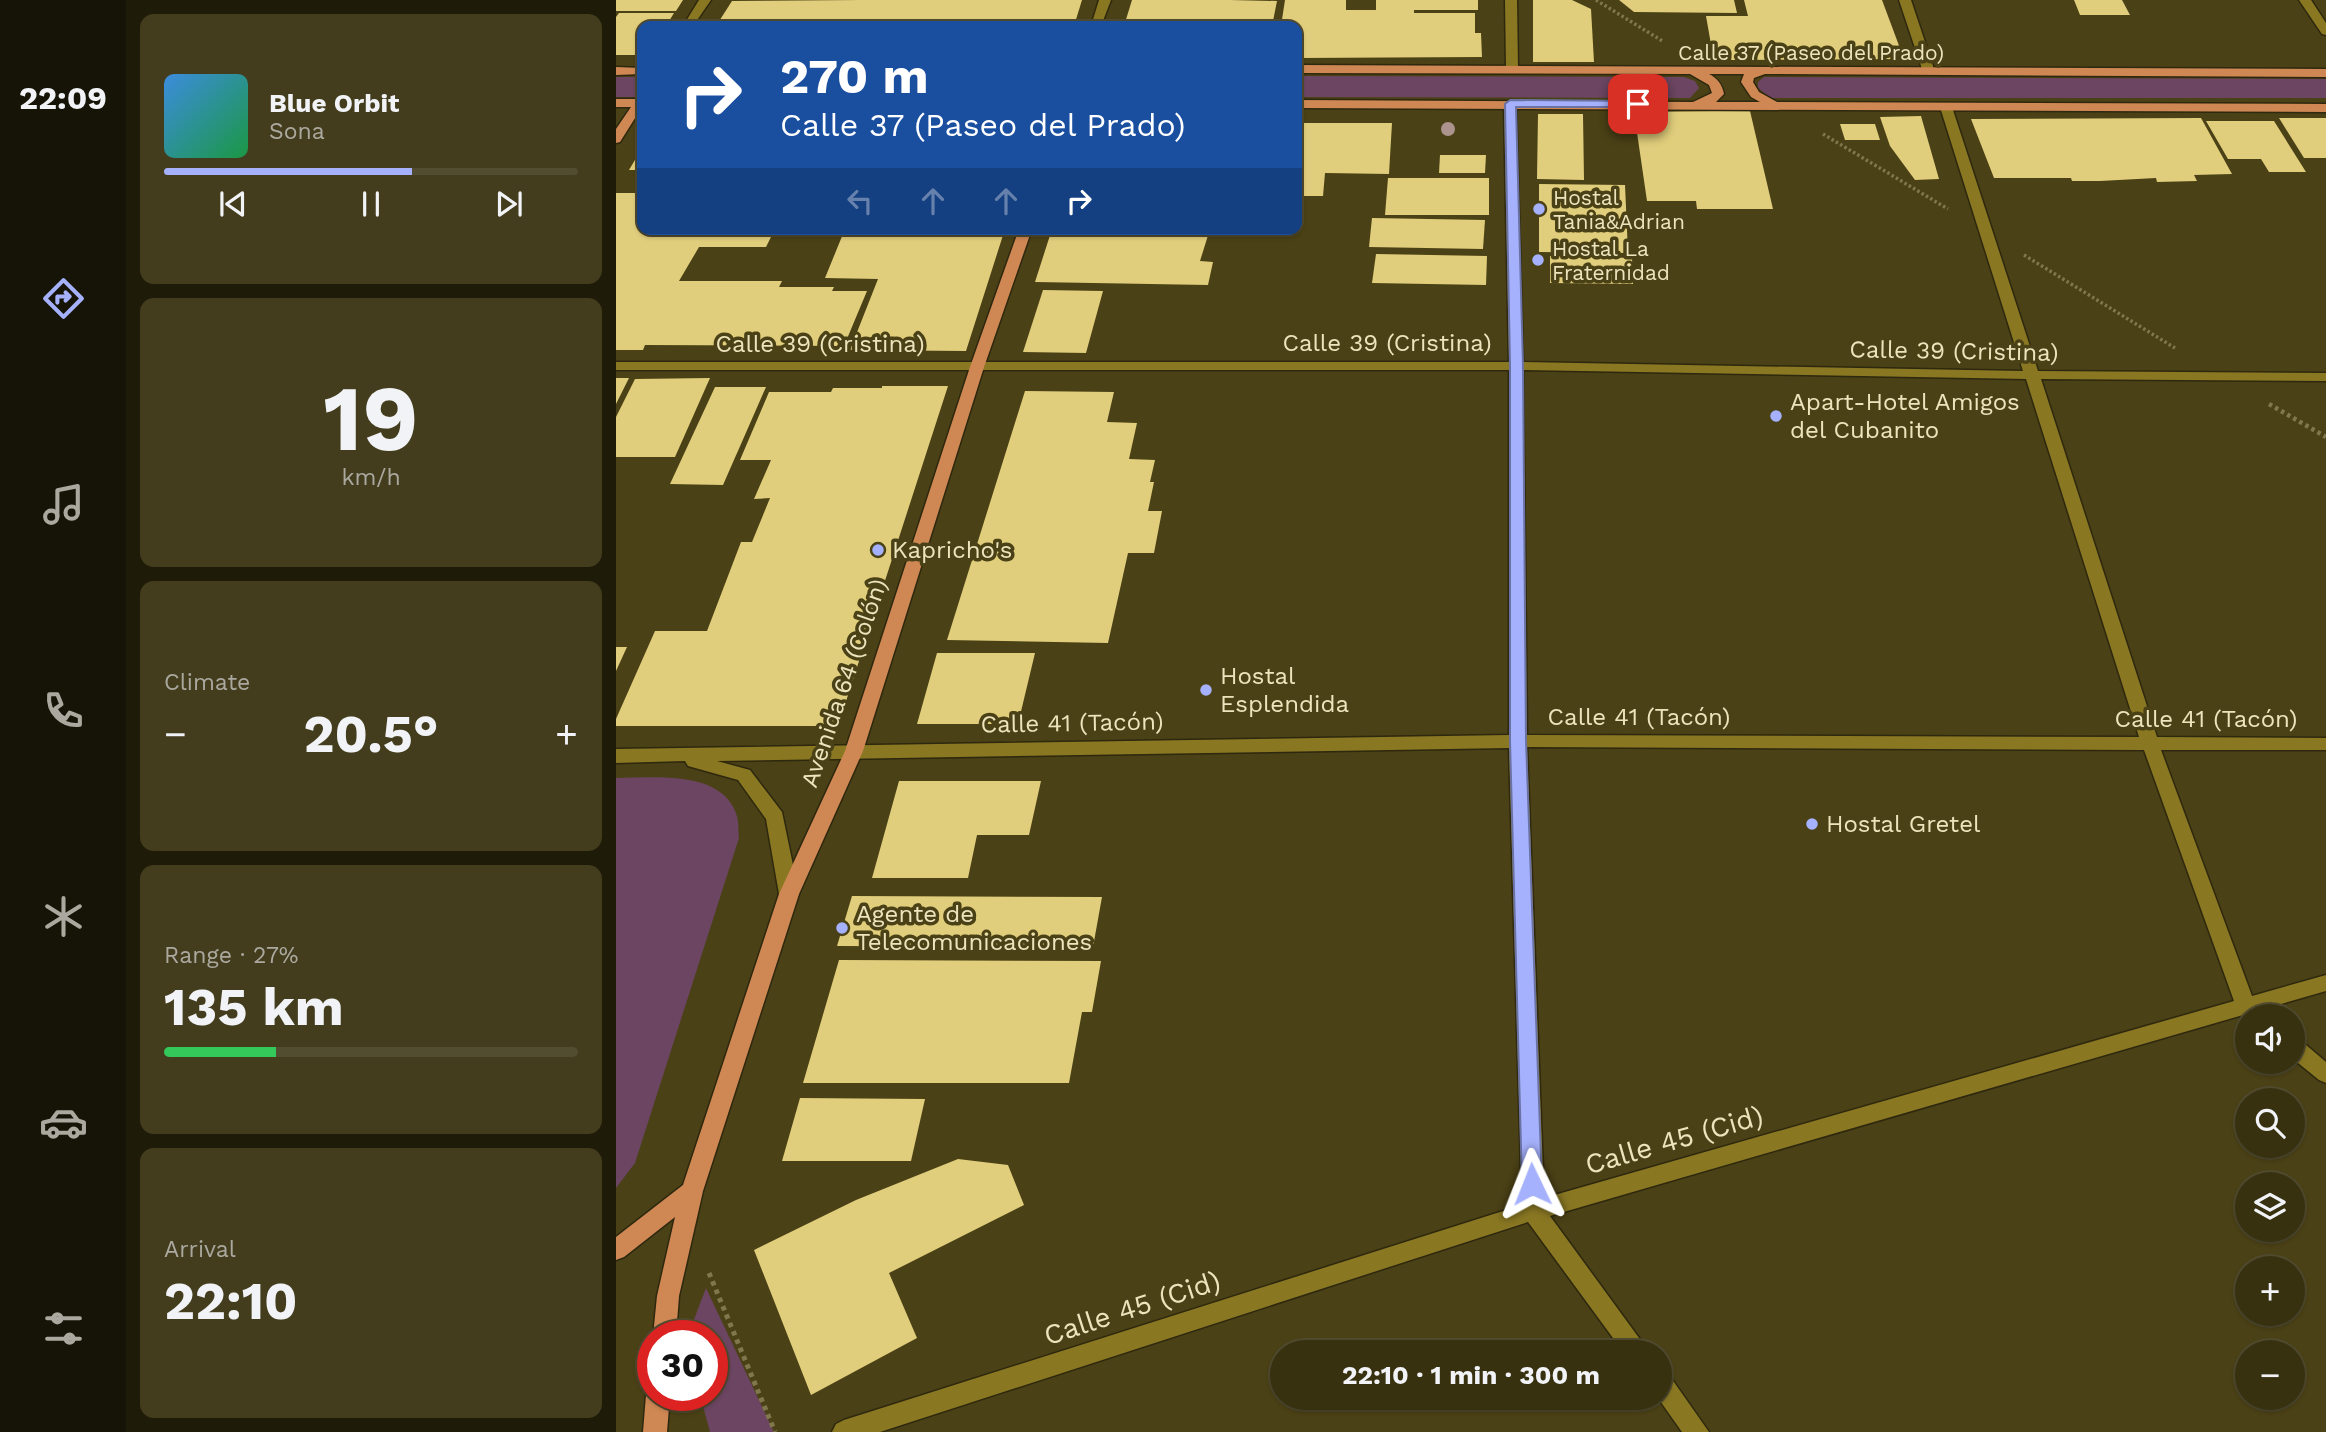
<!DOCTYPE html>
<meta charset="utf-8">
<style>
body{margin:0;font-family:"Work Sans",sans-serif;background:#433d1e;color:#f1f3f6;height:100vh;display:flex;flex-direction:column;font-size:26px;white-space:nowrap}
*{box-sizing:border-box;margin:0}
p{font-size:23px;color:#aba99f}
.icon{flex:none;width:38px;height:38px;fill:none;stroke:currentColor;stroke-width:2;stroke-linecap:round;stroke-linejoin:round}
.map{position:relative;flex:1;overflow:hidden}
.panel{display:flex;flex-direction:column;gap:14px;padding:14px;background:#1f1b09;width:490px}
.panel>*{flex:none}
.guide{position:absolute;left:21px;top:21px;width:665px;height:214px;border-radius:14px;box-shadow:0 2px 5px #0004,0 0 0 2px #524c30;background:#1a4fa0;color:#fff;overflow:hidden}
.buttons{position:absolute;left:1619px;top:1004px;display:grid;gap:14px}
.buttons a{display:grid;place-items:center;width:70px;height:70px;border-radius:50%;background:#383110;box-shadow:0 2px 5px #0004,0 0 0 2px #524c30;font-size:35px}
.speed{position:absolute;left:21px;top:1320px;display:flex;gap:14px;font-size:35px;font-weight:700;text-align:center}
.speed>*{display:grid;place-content:center;width:91px;height:91px;border-radius:50%;background:#383110;box-shadow:0 2px 5px #0004,0 0 0 2px #524c30;line-height:1}
.speed .limit{border:10px solid #d22;background:#fff;color:#111}
.pin{position:absolute;display:grid;place-items:center;width:60px;height:60px;color:#fff;margin:-30px;border-radius:14px;box-shadow:0 4px 10px #0006}
.me{position:absolute;width:77px;margin:-38px;rotate:358deg;stroke-linejoin:round;filter:drop-shadow(0 0 5px #0008)}
.turn{display:flex;align-items:center;gap:24px;height:147px;padding:0 28px;font-size:32px}
.turn .icon{width:91px;height:91px;stroke-width:2.5}
.turn b{display:block;font-size:49px;line-height:60px}
.lanes{display:flex;align-items:center;height:66px;padding:0 28px;background:#0003;justify-content:center;gap:35px;direction:ltr}
.lanes .off{opacity:.35}
.big{font-size:52px;font-weight:700;line-height:1.1}
.panel .card{flex:1;display:flex;flex-direction:column;justify-content:center;gap:10px;min-width:0;padding:0 24px;border-radius:14px;background:#433d1e}
.panel .dial{align-items:center;gap:0}
.dial b{font-size:91px;line-height:1}
.song{display:flex;align-items:center;gap:21px}
.cover{width:84px;height:84px;border-radius:10px;background:linear-gradient(135deg,hsl(210 70% 55%),hsl(140 70% 35%))}
.played{height:7px;border-radius:4px;background:linear-gradient(90deg,#a5b1fc 60%,#524c30 60%)}
.keys{display:flex;justify-content:space-around;direction:ltr}
.heat{display:flex;justify-content:space-between;align-items:center;font-size:38px;direction:ltr}
.charge{height:10px;border-radius:5px;background:linear-gradient(90deg,#34c759 27%,#524c30 0)}
.trip{position:absolute;left:654px;top:1340px;width:402px;height:70px;border-radius:35px;background:#383110;box-shadow:0 2px 5px #0004,0 0 0 2px #524c30;font-weight:700;line-height:70px;text-align:center}
main{display:flex;flex:1;min-height:0}
.menu{display:flex;flex-direction:column;width:126px;justify-content:space-around;align-items:center;background:#161406;color:#aba99f}
.menu .icon{width:49px;height:49px}
.menu .selected{color:#a5b1fc}
.menu b{font-size:32px;color:#f1f3f6}
.map>svg:first-child{display:block}
</style>
<main>
<nav class="menu">
<b>22:09</b>
<svg class="icon selected" aria-label="directions" viewBox="0 0 24 24"><path d="M12 3l9 9-9 9-9-9zM9 14v-3h6M13 9l2 2-2 2"/></svg>
<svg class="icon" aria-label="music" viewBox="0 0 24 24"><path d="M9 18V5l10-2v13"/><circle cx="6" cy="18" r="3"/><circle cx="16" cy="16" r="3"/></svg>
<svg class="icon" aria-label="phone" viewBox="0 0 24 24"><path d="M5 4h4l2 5-3 2q2 4 5 5l2-3 5 2v4C11 20 4 13 5 4z"/></svg>
<svg class="icon" aria-label="climate" viewBox="0 0 24 24"><path d="M12 3v18M4 7l16 10M4 17L20 7"/></svg>
<svg class="icon" aria-label="car" viewBox="0 0 24 24"><path d="M5 17H2v-5l4-1 3-4h7l3 4 3 1v5h-3M9 17h6M6 11h13"/><circle cx="7" cy="17" r="2"/><circle cx="17" cy="17" r="2"/></svg>
<svg class="icon" aria-label="filters" viewBox="0 0 24 24"><path d="M4 7h16M4 17h16"/><circle cx="9" cy="7" r="2"/><circle cx="15" cy="17" r="2"/></svg>
</nav>
<section class="panel">
<div class="card">
<div class="song"><i class="cover"></i><div><b>Blue Orbit</b><p>Sona</p></div></div>
<div class="played"></div>
<div class="keys"><svg class="icon" aria-label="previous" viewBox="0 0 24 24"><path d="M18 5L8 12l10 7zM5 5v14"/></svg><svg class="icon" aria-label="pause" viewBox="0 0 24 24"><path d="M8 5v14M16 5v14"/></svg><svg class="icon" aria-label="next" viewBox="0 0 24 24"><path d="M6 5l10 7-10 7zM19 5v14"/></svg></div>
</div>
<div class="card dial"><b>19</b><p>km/h</p></div>
<div class="card"><p>Climate</p>
<div class="heat"><a>−</a><b class="big">20.5°</b><a>+</a></div>
</div>
<div class="card"><p>Range · 27%</p><b class="big">135 km</b><div class="charge"></div></div>
<div class="card"><p>Arrival</p><b class="big">22:10</b></div>
</section>
<div class="map">
<svg width="1710" height="1432" viewBox="0 0 1710 1432">
<rect width="100%" height="100%" fill="#4b4116"/>
<g fill="#6b4561">
<path d="M681,76l387,1 11,4 4,7 -9,10 -393,-1z"/>
<rect x="0" y="77" width="26" height="20"/>
<path d="M1148,77l562,2v19h-555l-13,-10v-6z"/>
<path d="M0,778c37,0 107,-9 121,38 2,7 1,15 2,22l-104,325 -19,25z"/>
<path d="M90,1288l68,144h-64l-10,-37h12v-60h-24z"/>
</g>
<g fill="#e1ce7c">
<path d="M0,0h67l-7,11h-60z"/>
<path d="M245,0h221l-8,26h-358l16,-25z"/>
<path d="M516,0h98l47,1 -5,25h-148z"/>
<path d="M669,0h61v10h30v-10h102v10h-64v3h61v20h6l1,24 -185,1v-32h-16z"/>
<path d="M917,0h39l19,9 3,53h-61z"/>
<path d="M1003,0h115l3,13 -103,-1z"/>
<path d="M1128,0h138l22,59 -172,1 -20,-10 -6,-34h42z"/>
<path d="M1458,0h48l8,15h-50z"/>
<path d="M3,13h55l-8,13h-24v29h-26v-38z"/>
<path d="M1098,111h36l23,98h-76l-1,-8h-49l-13,-89z"/>
<path d="M922,114h45l1,66 -47,-1z"/>
<path d="M1305,116l18,63 -24,1 -25,-34 -10,-29z"/>
<path d="M1585,118l31,56 -38,1 3,6 -40,1 -1,-4 -56,3h-28l-1,-3h-77l-23,-59z"/>
<path d="M1663,118h47v40h-22z"/>
<path d="M1590,121h68l32,51h-37l-8,-13h-33z"/>
<path d="M681,123h95l-3,51 -64,-1 -2,23h-26z"/>
<path d="M1224,124h35l5,16h-35z"/>
<path d="M26,148v22h-13z"/>
<path d="M824,155h46l-1,18h-46z"/>
<path d="M772,178h101v37h-104z"/>
<path d="M923,184l86,1 3,68 -89,-1z"/>
<path d="M0,193h26v36h133l-9,18h-67l-20,34h103l-3,6h55l-2,4h35l-23,55 -199,-1 -2,5h-27z"/>
<path d="M756,218l113,2 -2,29 -114,-2z"/>
<path d="M229,229h160l-39,122 -116,-1 28,-71 -53,-1z"/>
<path d="M436,229h158l-10,32 13,1 -5,23 -173,-3z"/>
<path d="M760,254l111,2 -1,29 -114,-2z"/>
<path d="M934,256l82,2 1,26 -83,-1z"/>
<path d="M427,290l60,1 -17,62 -63,-1z"/>
<path d="M0,378h13l-13,26z"/>
<path d="M94,378l-35,79h-59v-40l19,-38z"/>
<path d="M266,386h66l-110,340h-222v-7l39,-88h52l34,-89h11l18,-44 -16,1 17,-39h-31l29,-68h62l2,-4h49z"/>
<path d="M99,387h51l-43,98 -53,-1z"/>
<path d="M409,391l89,1 -7,30 30,1 -8,36 26,1 -5,22h4l-6,29h14l-8,42h-26l-20,90 -161,-3z"/>
<path d="M0,647h11l-11,24z"/>
<path d="M321,653h98l-17,71h-101z"/>
<path d="M283,781h142l-12,54h-52l-9,43h-96z"/>
<path d="M236,896l250,1 -9,50 -256,-1z"/>
<path d="M223,960l262,1 -9,51h-10l-13,71h-266z"/>
<path d="M184,1098l125,1 -14,62h-129z"/>
<path d="M342,1159l50,6 16,40 -135,68 28,65 -106,57 -57,-145 102,-50z"/>
</g>
<g fill="none" stroke-linecap="round" stroke-linejoin="round">
<g stroke="#2e280e" stroke-width="3">
<g id="minor">
<path d="M83,0h12l-18,26h-10z"/>
<path d="M483,0h12l-10,26h-10z"/>
<path d="M889,0h12l1,69 -6,4 -6,-4z"/>
<path d="M1283,0h12l24,72 -2,2 -10,-2z"/>
<path d="M1683,0h12l15,23v12l-4,-1z"/>
<path d="M894,100l6,4 7,258 500,9 -83,-264 6,-4 6,4 86,264 288,2v8l-285,-2 116,358 169,1v12h-165l91,246 74,-21v16l-62,18 5,8 -22,2 -4,-4 -693,201 100,137h-26l-96,-131 -648,210h-48l4,-8 8,-4 678,-215 -13,-457 -792,13 33,9 32,42 17,82 -3,5 -7,2 -7,-2 -3,-5 -13,-75 -28,-39 -50,-14 -3,-5 -69,2v-14l893,-14v-365h-893v-8h893l-5,-258zM907,370l503,9 113,358 -612,-2zM911,747l617,3 90,251 -690,197z"/>
<path d="M1676,1037l7,2 27,23v21l-7,-3 -27,-22z"/>
<path d="M1045,1372l8,3 40,57h-27l-24,-34h3z"/>
</g>
</g>
<g stroke="#2e280e" stroke-width="3">
<g id="major">
<path d="M681,65l1029,4v8l-561,-3 -11,4 -1,4 6,10 18,10 549,2v8l-1029,-4v-8l396,2 19,-9 -3,-8 -19,-11 -393,-1zM1093,74h35l-3,8 10,15 9,5h-44l8,-8c-2,-10 -7,-16 -15,-20z"/>
<path d="M0,67l26,1v6l-26,1z"/>
<path d="M26,94v13l-22,35 -4,1v-14l15,-22h-15v-8h19z"/>
<path d="M403,229h13l-48,138 -121,384 -64,143 -96,297 -24,105 -3,39 -23,1 4,-40 18,-79 -51,40 -8,3v-23l67,-52 96,-291 66,-143 125,-384z"/>
<path d="M37,1386v9h17l-3,37h-24l3,-37z"/>
</g>
</g>
<g stroke="#81774d" stroke-width="3.5" stroke-dasharray="2.5 2.5" stroke-linecap="butt">
<path d="M980,0l68,42"/>
<path d="M1207,134l125,75"/>
<path d="M1408,255l151,93"/>
</g>
<path stroke="#81774d" stroke-width="4.5" stroke-dasharray="3.5 3.5" stroke-linecap="butt" d="M1653,404l57,33"/>
<path stroke="#81774d" stroke-width="5" stroke-dasharray="4.5 4.5" stroke-linecap="butt" d="M93,1273l66,159"/>
<use href="#minor" fill="#897722" fill-rule="evenodd"/>
<use href="#major" fill="#cf8854" fill-rule="evenodd"/>
</g>
<circle fill="#ac938e" cx="832" cy="129" r="7"/>
<path fill="#a5b1fc" stroke="#6b73a4" stroke-width="2" d="M894,100l128,1 5,3 -5,3h-122l7,259 3,375 16,443 -3,6 -7,3 -7,-3 -3,-6 -12,-443v-375l-5,-262z"/>
<g fill="#a5b1fc" stroke="#4b4116" stroke-width="2.5">
<circle cx="923" cy="209" r="7"/>
<circle cx="922" cy="260" r="7"/>
<circle cx="1160" cy="416" r="7"/>
<circle cx="262" cy="550" r="7"/>
<circle cx="590" cy="690" r="7"/>
<circle cx="1196" cy="824" r="7"/>
<circle cx="226" cy="928" r="7"/>
</g>
<g text-anchor="middle" dominant-baseline="central" stroke-width="7" stroke-linejoin="round" paint-order="stroke">
<g font-size="21" fill="#ede4bd" stroke="#4b4116">
<text x="1195" y="52">Calle 37 (Paseo del Prado)</text>
</g>
<g font-size="21" fill="#ede4bd" stroke="#4b4116" text-anchor="start">
<text x="937" y="197">Hostal<tspan x="937" dy="24">Tania&amp;Adrian</tspan></text>
<text x="936" y="248">Hostal La<tspan x="936" dy="24">Fraternidad</tspan></text>
</g>
<g font-size="24" fill="#ede4bd" stroke="#4b4116">
<text x="771" y="343">Calle 39 (Cristina)</text>
<text x="204" y="344">Calle 39 (Cristina)</text>
<text transform="translate(1338 351) rotate(1)">Calle 39 (Cristina)</text>
<text transform="translate(228 683) rotate(-71)">Avenida 64 (Colón)</text>
<text x="1023" y="717">Calle 41 (Tacón)</text>
<text x="1590" y="719">Calle 41 (Tacón)</text>
<text transform="translate(456 723) rotate(-1)">Calle 41 (Tacón)</text>
</g>
<g font-size="24" fill="#ede4bd" stroke="#4b4116" text-anchor="start">
<text x="1174" y="402">Apart-Hotel Amigos<tspan x="1174" dy="28">del Cubanito</tspan></text>
<text x="276" y="550">Kapricho's</text>
<text x="604" y="676">Hostal<tspan x="604" dy="28">Esplendida</tspan></text>
<text x="1210" y="824">Hostal Gretel</text>
<text x="240" y="914">Agente de<tspan x="240" dy="28">Telecomunicaciones</tspan></text>
</g>
<g font-size="28" fill="#ede4bd" stroke="#4b4116">
<text transform="translate(1058 1140) rotate(-16)">Calle 45 (Cid)</text>
<text transform="translate(516 1308) rotate(-18)">Calle 45 (Cid)</text>
</g>
</g>
</svg>
<div class="buttons">
<a><svg class="icon" aria-label="sound" viewBox="0 0 24 24"><path d="M4 9h4l5-4v14l-5-4H4zM17 9q2 3 0 6"/></svg></a>
<a><svg class="icon" aria-label="search" viewBox="0 0 24 24"><circle cx="10" cy="10" r="6"/><path d="M15 15l6 6"/></svg></a>
<a><svg class="icon" aria-label="layers" viewBox="0 0 24 24"><path d="M12 4l9 5-9 5-9-5zM3 14l9 5 9-5"/></svg></a>
<a>+</a>
<a>−</a>
</div>
<div class="speed"><div class="limit">30</div></div>
<div class="pin" style="left:1022px;top:104px;background:#d93025"><svg class="icon" aria-label="arrive" viewBox="0 0 24 24"><path d="M6 21V4h12l-3 4 3 4H6"/></svg></div>
<svg class="me" style="left:916px;top:1184px" viewBox="-20 -20 40 40"><path d="M0-17L14 15 0 8-14 15z" fill="#a5b1fc" stroke="#fff" stroke-width="4"/></svg>
<div class="trip">22:10 · 1 min · 300 m</div>
<div class="guide">
<div class="turn"><svg class="icon" aria-label="right" viewBox="0 0 24 24"><path d="M7 20v-9h11M14 6l5 5-5 5"/></svg><div><b>270 m</b>Calle 37 (Paseo del Prado)</div></div>
<div class="lanes"><svg class="icon off" aria-label="left" viewBox="0 0 24 24"><path d="M17 20v-9H6M10 6l-5 5 5 5"/></svg><svg class="icon off" aria-label="ahead" viewBox="0 0 24 24"><path d="M12 20V5M6 11l6-6 6 6"/></svg><svg class="icon off" aria-label="ahead" viewBox="0 0 24 24"><path d="M12 20V5M6 11l6-6 6 6"/></svg><svg class="icon" aria-label="right" viewBox="0 0 24 24"><path d="M7 20v-9h11M14 6l5 5-5 5"/></svg></div>
</div>
</div>
</main>
